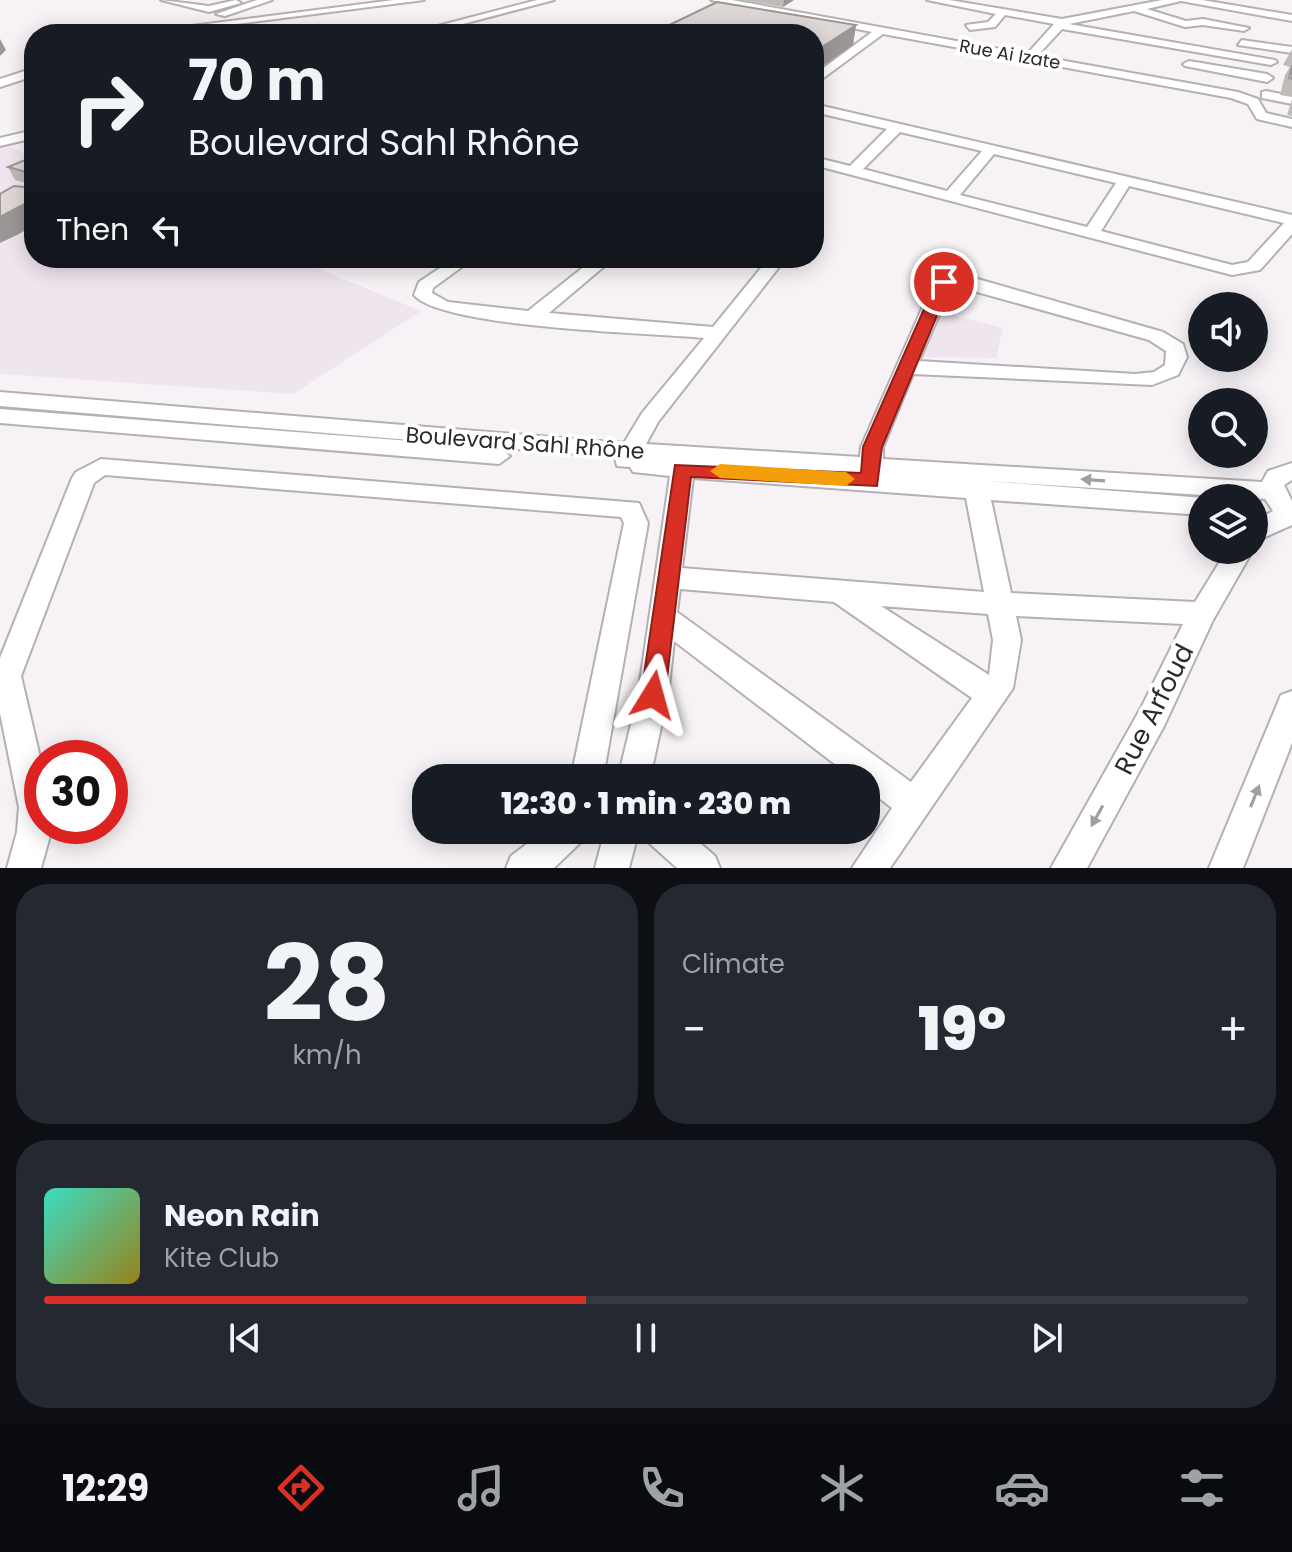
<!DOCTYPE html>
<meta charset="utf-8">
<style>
body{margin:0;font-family:Poppins,sans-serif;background:#242831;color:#f1f3f6;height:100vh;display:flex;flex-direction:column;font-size:30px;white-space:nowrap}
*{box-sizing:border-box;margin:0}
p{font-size:26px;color:#9ea1a6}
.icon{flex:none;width:44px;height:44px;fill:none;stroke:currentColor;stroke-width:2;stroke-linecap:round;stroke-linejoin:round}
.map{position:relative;height:868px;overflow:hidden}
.drawer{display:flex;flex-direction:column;gap:16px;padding:16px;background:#0d0f14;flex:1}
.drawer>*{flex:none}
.hud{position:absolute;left:24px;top:24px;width:800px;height:244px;border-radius:32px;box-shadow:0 4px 20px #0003;background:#171b24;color:#f1f3f6;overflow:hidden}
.tools{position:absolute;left:1188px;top:292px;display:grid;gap:16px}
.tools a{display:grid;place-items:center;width:80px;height:80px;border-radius:50%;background:#171b24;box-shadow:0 4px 20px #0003;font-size:40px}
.speed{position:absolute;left:24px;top:740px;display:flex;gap:16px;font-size:40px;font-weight:700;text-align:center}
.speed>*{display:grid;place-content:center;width:104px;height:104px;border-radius:50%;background:#171b24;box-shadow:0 4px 20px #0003;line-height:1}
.speed .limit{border:12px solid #d22;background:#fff;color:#111}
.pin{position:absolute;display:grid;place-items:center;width:68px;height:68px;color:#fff;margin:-34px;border:4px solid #fff;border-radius:50%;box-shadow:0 2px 8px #0007}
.me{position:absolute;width:88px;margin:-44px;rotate:8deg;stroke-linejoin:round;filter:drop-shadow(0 0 6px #0008)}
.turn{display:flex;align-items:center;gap:28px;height:168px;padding:0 32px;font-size:36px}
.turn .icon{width:104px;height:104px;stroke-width:2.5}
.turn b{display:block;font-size:56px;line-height:68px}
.then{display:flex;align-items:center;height:76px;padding:0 32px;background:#0003;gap:16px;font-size:30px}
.big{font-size:60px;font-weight:800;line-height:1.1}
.drawer .card{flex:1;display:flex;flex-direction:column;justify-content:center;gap:12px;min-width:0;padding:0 28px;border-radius:32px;background:#242831}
.drawer .dial{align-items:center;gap:0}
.dial b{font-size:104px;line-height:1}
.song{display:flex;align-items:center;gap:24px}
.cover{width:96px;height:96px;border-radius:12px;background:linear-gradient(135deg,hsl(170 70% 55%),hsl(50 70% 35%))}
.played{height:8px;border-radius:4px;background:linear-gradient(90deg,#d93025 45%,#363941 45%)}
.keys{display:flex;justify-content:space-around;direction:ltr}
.heat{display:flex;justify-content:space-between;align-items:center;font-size:44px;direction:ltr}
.drawer .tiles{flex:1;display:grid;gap:16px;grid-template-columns:1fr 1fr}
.card:last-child{grid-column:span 2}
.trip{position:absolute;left:412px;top:764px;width:468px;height:80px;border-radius:32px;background:#171b24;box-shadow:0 4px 20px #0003;font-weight:800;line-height:80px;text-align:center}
.dock{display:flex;height:128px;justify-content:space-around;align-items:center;background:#090b0e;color:#9ea1a6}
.dock .icon{width:56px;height:56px}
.dock .selected{color:#d93025}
.dock b{font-size:36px;color:#f1f3f6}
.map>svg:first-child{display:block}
</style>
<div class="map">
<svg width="1292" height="868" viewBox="0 0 1292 868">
<rect width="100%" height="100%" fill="#f6f2f6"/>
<g fill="#efe5ef">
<path d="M4,145l30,11v102h258l129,53 -128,83 -293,-20v-228z"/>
<path d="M937,311l66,17 -7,30 -74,-1z"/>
</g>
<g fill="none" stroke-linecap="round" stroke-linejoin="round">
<g stroke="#b4b0b4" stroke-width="4">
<g id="minor">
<path d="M161,0l48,6 27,-6 5,3 -32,9z"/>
<path d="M257,0h15l-47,16 -9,-2z"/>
<path d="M394,0h30l-251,32 -5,-3z"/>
<path d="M537,0h17l-129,34h-18z"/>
<path d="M711,0h21l295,54 27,-30 -49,-9 -10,12 -25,3 -4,-5 22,-3 8,-8 -69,-14h22l113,19 100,-19h40l90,15v6l-111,-20 -34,8 39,12 17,-2 46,9 -5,3 -41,-6 -18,2 -51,-16 -65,13 206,36 2,2 -6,3 -209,-36 -25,27 201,36 20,7 8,14 26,6v8l-35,-8 -9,-15 -17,-6 -348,-64 -69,51v-10l58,-43z"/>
<path d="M1242,40l50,7v6l-54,-8z"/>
<path d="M1189,61l78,13 6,4 -6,4 -82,-16 -2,-2z"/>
<path d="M34,68v8l-34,11v-8z"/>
<path d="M1266,91l26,5v8l-30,-6v-6z"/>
<path d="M814,104l478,111v19l-32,36 -28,5 -418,-110v-8l36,9 37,-37 -73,-17zM900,132l82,19 -35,40 -84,-22zM994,154l122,29 -29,44 -127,-32zM1129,186l155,37 -36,39 -16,3 -131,-34z"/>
<path d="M34,130v8l-34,8v-8z"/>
<path d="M455,258h19l-41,30 -1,5 16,9 80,9 67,-53h19l-65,55 164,14 56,-69h17l-128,164 -12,22 214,13 1,-10 70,-159c10,-13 20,-16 36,-12l196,56 20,12 4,13 -9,18 -26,10 -239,-11 -30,73v12l379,23 6,-11 24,-8v17l-8,5 8,16v24l-38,17v-21l19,-10 -8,-12 -278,-18 218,17h-3v17l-211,-15 20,93 184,9 32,-52h26l-40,70 -49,106 -77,142h-36l91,-162 41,-82 -167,-8 5,24 -8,48 -123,180h-38l40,-60 -26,-20v-10h-13l-179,-137 -6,54 -18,83h-32l20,-83 32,-219 -37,-4 -3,-5 -13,-1 -2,-9 -615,-51v-14l624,51 18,-30 62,-75c-52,-5 -262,-10 -290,-43l5,-13zM952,285l197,55 17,11 -1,14 -11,7 -19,2 -216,-13zM693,478l273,20 18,94 -302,-24zM680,589l154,13 138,96 -61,84 -234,-170zM881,606l107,8 5,26 -4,35z"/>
<path d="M0,409l499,39 11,8 -11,8 -499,-41z"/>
<path d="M101,459l538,44 9,20 -45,255h-32l53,-255 -3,-6 -516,-42 -11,8 -73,193 21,90v60h9v6l-10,36h-34l10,-36 2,-25 -19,-94v-55l72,-180 4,-6z"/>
<path d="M1292,691v52l-49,125h-34l72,-173z"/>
<path d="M545,830h41l-5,12 -27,26h-48l5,-12z"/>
<path d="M605,830h34l-10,38h-34z"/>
<path d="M643,830h42l30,26 5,12h-43l-29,-26z"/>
</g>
</g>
<use href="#minor" fill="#fff" fill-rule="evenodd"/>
</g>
<g fill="#c0bab8">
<path d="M743,0h51l-11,7z"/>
<path d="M856,25l-3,20 -39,-11h-153v-5z"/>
<path d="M1292,49v48l-12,-2 5,-20 5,-8 -7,-2z"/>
<path d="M1292,99v17l-5,-1z"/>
<path d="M34,159v26l-19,-5 -7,-13z"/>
</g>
<g fill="#9c9796">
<path d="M784,0h10l-11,7z"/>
<path d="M856,25l-3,20 -39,27v-20z"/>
<path d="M0,39l6,11 -6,6z"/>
<path d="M34,199v26l-15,9 -19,9v-26z"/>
</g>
<g fill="#dfd8d6" stroke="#9c9796" stroke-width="2">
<path d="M717,2l139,23 -42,27v-18h-132l-21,-5z"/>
<path d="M1292,65v14l-3,-1z"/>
<path d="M30,158l4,1v15l-26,-7z"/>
<path d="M14,186l20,2v11l-34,18v-23z"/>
</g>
<defs><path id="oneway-solid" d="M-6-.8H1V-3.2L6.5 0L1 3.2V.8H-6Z" transform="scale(2)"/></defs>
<g fill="#a09fa0">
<use href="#oneway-solid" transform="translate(1093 480) rotate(-176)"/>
<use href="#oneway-solid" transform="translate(1255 796) rotate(-68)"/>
<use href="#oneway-solid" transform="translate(1097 816) rotate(119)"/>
</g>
<path fill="#d93025" stroke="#8d1f18" stroke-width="2" d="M944,277l7,5 -69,165 -5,39 -186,-9 -26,218 -4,7 -8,4 -9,-4 -3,-7 34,-230 186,8 2,-26 73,-165z"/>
<path fill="#f59e0b" d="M720,464l126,8 9,7 -9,7 -126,-8 -10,-7z"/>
<g text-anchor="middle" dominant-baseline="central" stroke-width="8" stroke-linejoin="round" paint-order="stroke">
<g font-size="18" fill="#2b2a2b" stroke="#fff">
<text transform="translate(1010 54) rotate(10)">Rue Ai Izate</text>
</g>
<g font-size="22" fill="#2b2a2b" stroke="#fff">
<text transform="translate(525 443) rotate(4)">Boulevard Sahl Rhône</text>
</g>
<g font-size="26" fill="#2b2a2b" stroke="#fff">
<text transform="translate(1154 709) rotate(-63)">Rue Arfoud</text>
</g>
</g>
</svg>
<div class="tools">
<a><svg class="icon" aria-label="sound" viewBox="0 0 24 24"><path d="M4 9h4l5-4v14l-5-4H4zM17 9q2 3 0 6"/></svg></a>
<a><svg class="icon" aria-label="search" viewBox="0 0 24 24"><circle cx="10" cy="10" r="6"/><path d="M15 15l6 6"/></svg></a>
<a><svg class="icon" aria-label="layers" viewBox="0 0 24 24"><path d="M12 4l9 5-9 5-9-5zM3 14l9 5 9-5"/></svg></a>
</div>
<div class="speed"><div class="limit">30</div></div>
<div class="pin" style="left:944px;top:282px;background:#d93025"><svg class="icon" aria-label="arrive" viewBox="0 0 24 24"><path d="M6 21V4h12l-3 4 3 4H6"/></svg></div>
<svg class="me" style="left:653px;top:695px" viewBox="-20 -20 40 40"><path d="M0-17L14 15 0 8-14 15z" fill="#d93025" stroke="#fff" stroke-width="4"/></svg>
<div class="trip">12:30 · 1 min · 230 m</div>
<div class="hud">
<div class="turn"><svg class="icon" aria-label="right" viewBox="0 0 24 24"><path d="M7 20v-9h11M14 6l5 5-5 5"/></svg><div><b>70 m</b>Boulevard Sahl Rhône</div></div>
<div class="then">Then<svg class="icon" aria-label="left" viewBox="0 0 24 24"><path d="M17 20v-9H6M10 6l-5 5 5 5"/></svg></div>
</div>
</div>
<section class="drawer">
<div class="tiles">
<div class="card dial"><b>28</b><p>km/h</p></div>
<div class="card"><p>Climate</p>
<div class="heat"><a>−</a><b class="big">19°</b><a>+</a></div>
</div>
<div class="card">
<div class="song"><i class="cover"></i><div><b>Neon Rain</b><p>Kite Club</p></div></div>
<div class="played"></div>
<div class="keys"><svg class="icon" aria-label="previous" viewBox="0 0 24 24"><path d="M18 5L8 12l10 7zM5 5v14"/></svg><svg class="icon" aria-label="pause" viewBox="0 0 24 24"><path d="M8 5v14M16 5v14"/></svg><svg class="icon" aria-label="next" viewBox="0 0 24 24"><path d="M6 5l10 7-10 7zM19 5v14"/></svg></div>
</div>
</div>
</section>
<nav class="dock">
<b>12:29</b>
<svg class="icon selected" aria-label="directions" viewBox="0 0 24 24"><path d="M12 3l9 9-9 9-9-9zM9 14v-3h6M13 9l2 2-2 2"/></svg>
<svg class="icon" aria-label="music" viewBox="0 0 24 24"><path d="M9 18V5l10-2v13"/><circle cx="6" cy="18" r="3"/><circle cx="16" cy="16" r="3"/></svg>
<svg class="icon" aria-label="phone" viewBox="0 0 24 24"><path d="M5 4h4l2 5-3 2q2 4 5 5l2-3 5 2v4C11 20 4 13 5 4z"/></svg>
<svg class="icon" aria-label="climate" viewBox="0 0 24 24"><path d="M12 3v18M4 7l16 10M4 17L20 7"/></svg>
<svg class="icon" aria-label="car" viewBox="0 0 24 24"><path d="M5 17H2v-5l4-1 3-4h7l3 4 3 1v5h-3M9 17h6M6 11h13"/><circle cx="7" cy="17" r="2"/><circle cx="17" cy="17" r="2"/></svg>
<svg class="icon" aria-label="filters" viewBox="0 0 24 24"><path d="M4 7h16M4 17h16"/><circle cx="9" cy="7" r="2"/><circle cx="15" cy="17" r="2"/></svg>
</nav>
